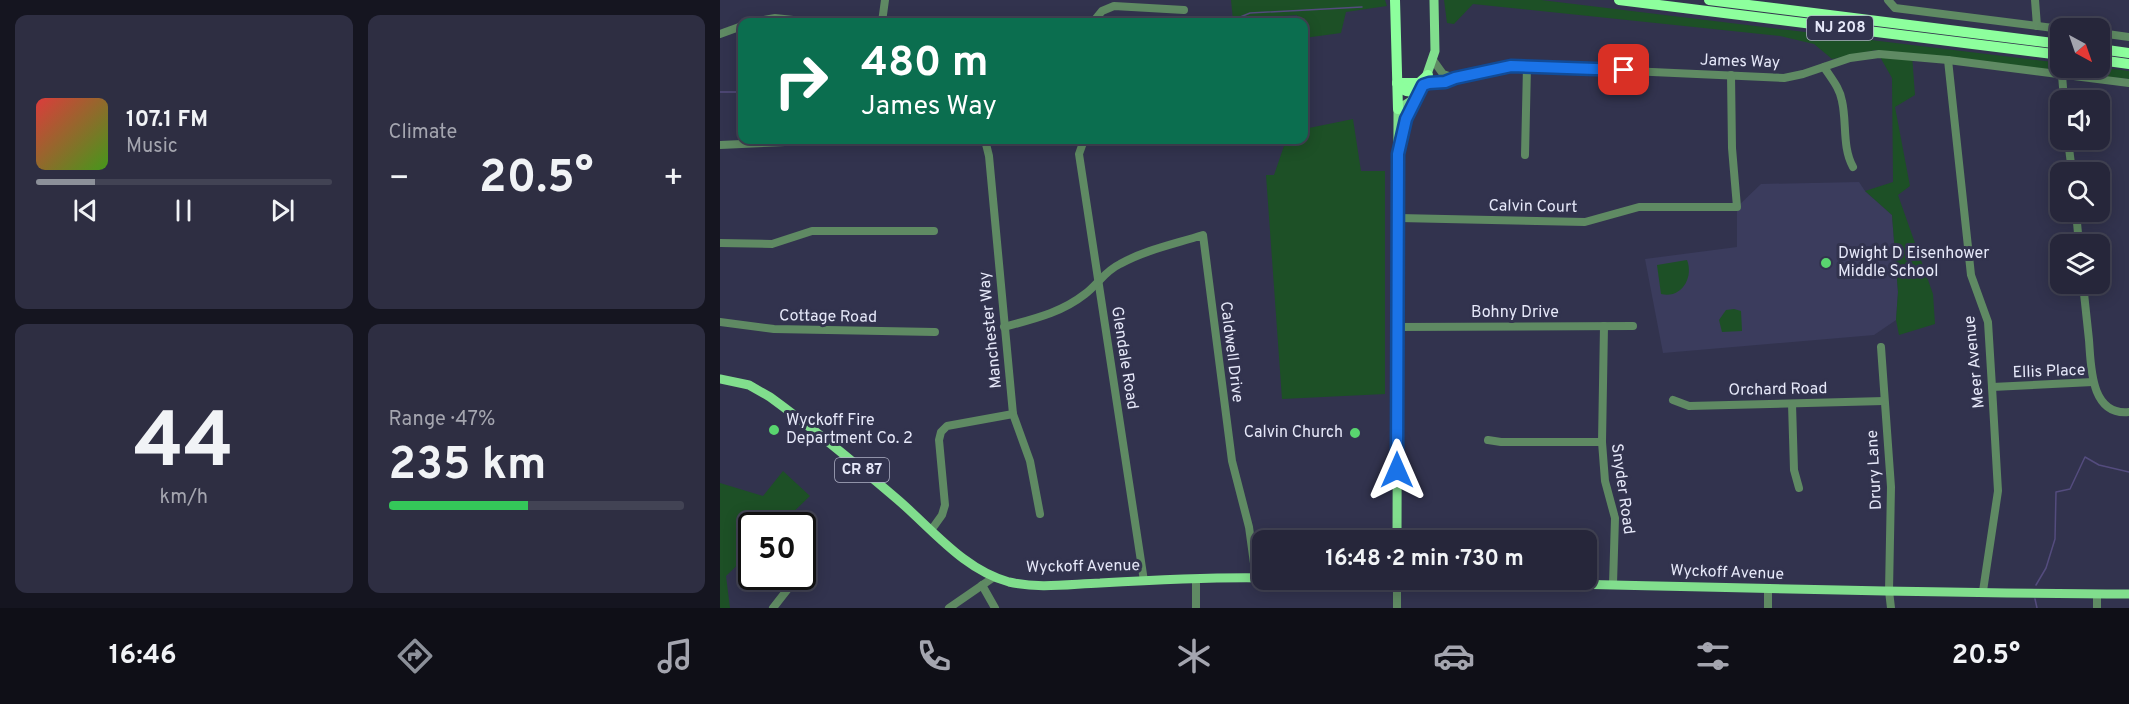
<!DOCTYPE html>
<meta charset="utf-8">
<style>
body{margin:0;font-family:Overpass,sans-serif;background:#2e2e42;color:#f1f3f6;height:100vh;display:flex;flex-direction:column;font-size:22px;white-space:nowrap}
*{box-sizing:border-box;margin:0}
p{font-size:20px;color:#a4a5af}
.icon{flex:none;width:33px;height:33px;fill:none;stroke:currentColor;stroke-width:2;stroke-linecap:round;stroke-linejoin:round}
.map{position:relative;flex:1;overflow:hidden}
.details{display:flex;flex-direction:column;gap:15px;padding:15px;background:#151520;width:720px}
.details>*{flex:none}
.banner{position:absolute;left:18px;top:18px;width:570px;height:126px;border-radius:12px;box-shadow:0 3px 15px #0003,0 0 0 2px #424354;background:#0b6e4f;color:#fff;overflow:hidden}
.needle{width:39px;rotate:140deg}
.buttons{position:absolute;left:1330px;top:18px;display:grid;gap:12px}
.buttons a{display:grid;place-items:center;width:60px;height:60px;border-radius:12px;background:#26263a;box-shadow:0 3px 15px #0003,0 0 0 2px #424354;font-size:30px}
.speed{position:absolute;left:18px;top:512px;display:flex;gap:12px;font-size:30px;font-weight:700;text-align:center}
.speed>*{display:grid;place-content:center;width:78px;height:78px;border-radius:50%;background:#26263a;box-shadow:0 3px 15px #0003,0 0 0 2px #424354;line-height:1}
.speed .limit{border:3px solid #111;border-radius:9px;background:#fff;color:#111}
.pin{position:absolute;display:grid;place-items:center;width:51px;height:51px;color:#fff;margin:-26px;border-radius:12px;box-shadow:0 3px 9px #0006}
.me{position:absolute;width:66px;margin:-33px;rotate:0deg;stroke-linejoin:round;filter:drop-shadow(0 0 4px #0008)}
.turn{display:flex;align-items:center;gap:21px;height:126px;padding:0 24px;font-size:27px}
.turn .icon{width:78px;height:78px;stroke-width:2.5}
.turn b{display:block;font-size:42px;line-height:51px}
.big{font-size:45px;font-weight:700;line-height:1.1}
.details .card{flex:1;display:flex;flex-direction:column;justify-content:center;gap:9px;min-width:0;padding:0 21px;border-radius:12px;background:#2e2e42}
.details .dial{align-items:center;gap:0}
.dial b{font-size:78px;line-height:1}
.song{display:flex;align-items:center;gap:18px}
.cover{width:72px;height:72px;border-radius:9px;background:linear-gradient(135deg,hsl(0 70% 55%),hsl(100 70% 35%))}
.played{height:6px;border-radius:3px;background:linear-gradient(90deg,#8c9099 20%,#424354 20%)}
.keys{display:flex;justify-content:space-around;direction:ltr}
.heat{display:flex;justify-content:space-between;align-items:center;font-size:33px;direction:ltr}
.charge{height:9px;border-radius:4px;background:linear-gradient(90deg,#34c759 47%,#424354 0)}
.details .tiles{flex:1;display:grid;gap:15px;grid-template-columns:repeat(2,1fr)}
.trip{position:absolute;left:532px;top:530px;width:345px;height:60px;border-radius:12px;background:#26263a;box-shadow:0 3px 15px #0003,0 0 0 2px #424354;font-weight:700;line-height:60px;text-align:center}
.dock{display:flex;height:96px;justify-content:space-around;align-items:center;background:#0f0f17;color:#a4a5af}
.dock .icon{width:42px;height:42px}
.dock .current{color:#8c9099}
.dock b{font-size:27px;color:#f1f3f6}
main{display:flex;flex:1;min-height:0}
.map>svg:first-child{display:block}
</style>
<main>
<section class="details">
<div class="tiles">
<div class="card">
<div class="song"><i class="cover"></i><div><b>107.1 FM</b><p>Music</p></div></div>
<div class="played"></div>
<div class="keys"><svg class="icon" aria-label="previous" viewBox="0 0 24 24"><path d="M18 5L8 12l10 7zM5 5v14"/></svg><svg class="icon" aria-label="pause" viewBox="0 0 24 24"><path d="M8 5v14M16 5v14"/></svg><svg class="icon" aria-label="next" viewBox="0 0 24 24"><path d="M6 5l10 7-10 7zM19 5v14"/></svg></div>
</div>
<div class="card"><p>Climate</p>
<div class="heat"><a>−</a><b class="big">20.5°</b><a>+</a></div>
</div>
<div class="card dial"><b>44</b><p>km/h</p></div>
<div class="card"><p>Range · 47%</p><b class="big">235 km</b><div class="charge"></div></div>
</div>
</section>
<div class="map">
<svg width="1409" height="608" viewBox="0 0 1409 608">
<rect width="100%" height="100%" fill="#32334e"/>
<path fill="#3b3c5d" d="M1139,182l6,9 27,24 6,77 -2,28 -22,15 -211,18 -18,-94 92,-12v-40l24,-23z"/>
<g fill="#1d5026">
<path d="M511,0h154l2,6 -41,6 -5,21 -37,5v-16h-4l-3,-7 -64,5z"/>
<path d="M724,0h97l520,63v5l39,-1 29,4v8l-217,-24 3,40 -20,12 15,79 -12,9 35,99 2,30 -36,11 -3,-15 2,-28 -6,-77 -27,-24 28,-9 -1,-104 -16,-28 -44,9 -18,-15 -34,-8 -307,-32 -19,20 -7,-1z"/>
<path d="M633,119l8,52h24v223l-103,5 -16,-224h8l12,-35h18v-11z"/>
<path d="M967,260c7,18 -6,39 -26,34l-4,-29z"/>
<path d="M1014,309l7,2 1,20 -20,1 -3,-12 7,-10z"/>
<path d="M63,471l27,25 -30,29h-28l-1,27 -25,24 4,32h-10v-125l43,13z"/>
</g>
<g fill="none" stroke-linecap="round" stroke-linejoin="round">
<g stroke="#544c7e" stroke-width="1.5">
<path d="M508,22l22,-9 112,-6"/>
<path d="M0,92h22"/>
<path d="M1316,585l10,-17 9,-29 1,-47 14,-3 15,-32 14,8 30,7"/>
<path d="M1315,599l2,9"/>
</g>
<g stroke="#5f8a63" stroke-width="8">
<path d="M1168,0l7,8 166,21"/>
<path d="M1315,0l2,26"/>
<path d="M32,22l23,-4 36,4"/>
<path d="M162,22l3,-22"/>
<path d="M373,22l9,-11 12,-5 70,4"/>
<path d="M1380,33l29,4"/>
<path d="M0,34l22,-8"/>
<path d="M713,60l10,14 12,4"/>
<path d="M1228,60l23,215 17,47 4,65 6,104 -15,100"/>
<path d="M1104,67c7,11 16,21 18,34 5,22 0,46 11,66"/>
<path d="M1342,75l2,25"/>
<path d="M703,85l22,-3 50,-13 24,-3 265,12 19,-4 47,-16 29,-4 69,6 181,23"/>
<path d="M265,140l4,16 24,258 17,47 10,53"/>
<path d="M364,140l-5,14 65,427"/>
<path d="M1348,140l4,32"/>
<path d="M0,145l111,-5"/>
<path d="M805,155l2,-89"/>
<path d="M1356,212l3,32"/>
<path d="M679,218l186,4 54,-15h98l-5,-59 -1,-73"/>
<path d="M0,243l52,1 40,-13h122"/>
<path d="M1363,284c2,18 4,37 6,56 2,25 1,76 40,72"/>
<path d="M0,322l54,7 161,3"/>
<path d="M884,326l-2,116 3,39 10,37 -2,66"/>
<path d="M284,327c29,-8 57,-14 81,-33 13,-10 20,-23 35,-30 25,-14 55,-20 83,-29l29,226 17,66 7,51"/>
<path d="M678,327l235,-1"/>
<path d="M1161,347l10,140 -2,104 2,17"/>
<path d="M1272,387l101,-5"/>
<path d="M953,400l16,6 195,-5"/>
<path d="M1072,404l2,66 5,18"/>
<path d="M768,440l13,2h101"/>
<path d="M212,529l10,-14 3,-10 -6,-65 2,-8 6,-6 66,-12"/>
<path d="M82,571l11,-13"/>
<path d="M476,579v29"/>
<path d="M677,580v28"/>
<path d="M262,585l13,23"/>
<path d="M1048,590v18"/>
<path d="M53,608l25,-32"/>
<path d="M229,608l45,-31"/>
<path d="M1377,608v-14"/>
</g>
<g stroke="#81de8d" stroke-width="9">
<path d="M705,80l10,-29 -1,-51"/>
<path d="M681,135l14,-35"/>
<path d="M0,379l29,6 21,12c44,32 86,67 127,102 35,30 67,71 112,83 30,7 61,2 91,1 54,-3 109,-6 163,-5"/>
<path d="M677,540l1,-431 13,-8 11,-15"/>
<path d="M603,579c269,4 537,14 806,15"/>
</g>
<g stroke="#8dff9d" stroke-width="10">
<path d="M675,0l3,109"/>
<path d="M899,0l442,55"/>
<path d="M989,0l352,44"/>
<path d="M1380,49l29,4"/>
<path d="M1380,60l29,4"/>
<path d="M677,83h22l9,-8"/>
<path d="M677,83c7,11 18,11 26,2"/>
</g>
</g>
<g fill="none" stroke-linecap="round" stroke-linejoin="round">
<g stroke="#114b97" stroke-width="15">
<path id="route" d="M677,470l1,-316 8,-35 17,-34 6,-2 16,-1 10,-4 56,-12 113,4"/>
</g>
<use href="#route" stroke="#1a73e8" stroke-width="10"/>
</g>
<g fill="#59d56f" stroke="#32334e" stroke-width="2">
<circle cx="1106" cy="263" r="6"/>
<circle cx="54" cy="430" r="6"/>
<circle cx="635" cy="433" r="6"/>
</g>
<g text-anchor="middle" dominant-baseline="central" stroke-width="6" stroke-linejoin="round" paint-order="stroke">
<g fill="#32334e" stroke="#b0b2c6" stroke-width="1.5">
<rect x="1087" y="16" width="66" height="24" rx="4.5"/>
<rect x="115" y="458" width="54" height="24" rx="4.5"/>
</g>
<g font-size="15" font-weight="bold" fill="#e6e8f9">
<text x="1120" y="28">NJ 208</text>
<text x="142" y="470">CR 87</text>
</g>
<g font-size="16" fill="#e6e8f9" stroke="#32334e">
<text transform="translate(1020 62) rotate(2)">James Way</text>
<text transform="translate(813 207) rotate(1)">Calvin Court</text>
<text x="795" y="313">Bohny Drive</text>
<text transform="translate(108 317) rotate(1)">Cottage Road</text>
<text transform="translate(271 330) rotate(-96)">Manchester Way</text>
<text transform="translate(511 352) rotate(83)">Caldwell Drive</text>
<text transform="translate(404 358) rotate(81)">Glendale Road</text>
<text transform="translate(1255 362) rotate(-96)">Meer Avenue</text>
<text transform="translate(1329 372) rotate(-2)">Ellis Place</text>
<text transform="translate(1058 390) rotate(-1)">Orchard Road</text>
<text transform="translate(1155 470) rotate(-93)">Drury Lane</text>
<text transform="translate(902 489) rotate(82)">Snyder Road</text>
<text transform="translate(363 567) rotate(-1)">Wyckoff Avenue</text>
<text transform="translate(1007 573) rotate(2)">Wyckoff Avenue</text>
</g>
<g font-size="16" fill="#e6e8f9" stroke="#32334e" text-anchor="start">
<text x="1118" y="254">Dwight D Eisenhower<tspan x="1118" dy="18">Middle School</tspan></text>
<text x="66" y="421">Wyckoff Fire<tspan x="66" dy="18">Department Co. 2</tspan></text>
<text x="623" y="433" text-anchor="end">Calvin Church</text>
</g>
</g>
</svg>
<div class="buttons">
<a><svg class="needle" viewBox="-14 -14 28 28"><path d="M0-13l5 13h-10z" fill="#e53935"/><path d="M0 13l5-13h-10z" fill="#a4a5af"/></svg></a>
<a><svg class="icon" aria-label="sound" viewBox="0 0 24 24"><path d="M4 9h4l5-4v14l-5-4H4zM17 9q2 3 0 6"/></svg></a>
<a><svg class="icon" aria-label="search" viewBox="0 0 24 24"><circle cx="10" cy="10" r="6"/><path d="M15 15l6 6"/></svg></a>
<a><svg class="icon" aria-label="layers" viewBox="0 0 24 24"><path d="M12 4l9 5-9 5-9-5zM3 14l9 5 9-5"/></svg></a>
</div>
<div class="speed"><div class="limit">50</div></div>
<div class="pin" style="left:904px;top:70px;background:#d93025"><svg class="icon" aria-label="arrive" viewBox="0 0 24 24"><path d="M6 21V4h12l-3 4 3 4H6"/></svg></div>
<svg class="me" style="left:677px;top:470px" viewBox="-20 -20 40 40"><path d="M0-17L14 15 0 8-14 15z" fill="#1a73e8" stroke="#fff" stroke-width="4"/></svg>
<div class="trip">16:48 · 2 min · 730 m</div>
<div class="banner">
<div class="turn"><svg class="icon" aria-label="right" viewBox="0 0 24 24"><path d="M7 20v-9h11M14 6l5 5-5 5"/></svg><div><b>480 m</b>James Way</div></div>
</div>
</div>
</main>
<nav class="dock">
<b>16:46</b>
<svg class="icon current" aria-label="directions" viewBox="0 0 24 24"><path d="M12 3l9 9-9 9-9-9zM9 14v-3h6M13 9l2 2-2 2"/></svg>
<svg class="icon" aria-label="music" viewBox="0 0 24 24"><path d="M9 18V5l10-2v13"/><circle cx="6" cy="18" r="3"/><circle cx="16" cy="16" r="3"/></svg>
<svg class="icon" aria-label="phone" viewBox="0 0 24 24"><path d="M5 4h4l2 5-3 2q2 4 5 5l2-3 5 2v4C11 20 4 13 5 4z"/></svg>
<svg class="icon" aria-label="climate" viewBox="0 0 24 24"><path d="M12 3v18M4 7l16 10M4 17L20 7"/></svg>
<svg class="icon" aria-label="car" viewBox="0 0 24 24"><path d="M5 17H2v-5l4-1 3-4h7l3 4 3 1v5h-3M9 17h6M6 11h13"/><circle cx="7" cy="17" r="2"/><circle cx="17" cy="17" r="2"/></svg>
<svg class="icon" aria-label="filters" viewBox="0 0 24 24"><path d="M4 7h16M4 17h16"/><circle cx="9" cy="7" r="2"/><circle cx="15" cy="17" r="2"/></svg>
<b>20.5°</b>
</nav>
